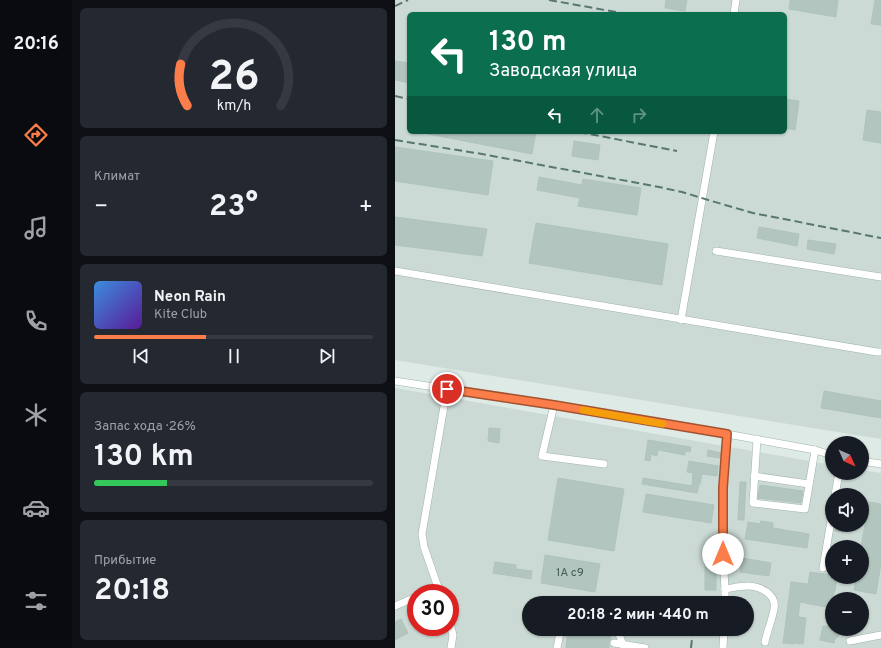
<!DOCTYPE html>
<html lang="ru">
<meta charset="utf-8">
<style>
body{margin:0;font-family:Overpass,sans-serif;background:#242831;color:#f1f3f6;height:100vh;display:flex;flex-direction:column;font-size:15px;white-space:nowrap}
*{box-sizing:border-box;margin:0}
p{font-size:13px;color:#9ea1a6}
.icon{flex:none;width:22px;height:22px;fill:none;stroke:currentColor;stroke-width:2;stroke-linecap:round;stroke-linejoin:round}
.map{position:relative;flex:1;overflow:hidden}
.drawer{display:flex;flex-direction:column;gap:8px;padding:8px;background:#0d0f14;width:323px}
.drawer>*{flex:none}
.hud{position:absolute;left:12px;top:12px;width:380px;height:122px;border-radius:6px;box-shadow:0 1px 3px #0004;background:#0b6e4f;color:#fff;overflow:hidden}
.needle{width:26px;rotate:135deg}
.fabs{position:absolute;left:430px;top:436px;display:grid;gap:8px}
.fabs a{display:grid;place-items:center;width:44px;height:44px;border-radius:50%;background:#171b24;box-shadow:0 1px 3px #0004;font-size:20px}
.speed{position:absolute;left:12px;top:584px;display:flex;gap:8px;font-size:20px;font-weight:700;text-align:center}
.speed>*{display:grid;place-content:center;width:52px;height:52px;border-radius:50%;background:#171b24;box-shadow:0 1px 3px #0004;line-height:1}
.speed .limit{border:6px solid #d22;background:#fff;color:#111}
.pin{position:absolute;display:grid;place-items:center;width:34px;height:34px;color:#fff;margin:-17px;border:2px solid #fff;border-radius:50%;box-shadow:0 1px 4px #0007}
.me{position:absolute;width:44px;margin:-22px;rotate:0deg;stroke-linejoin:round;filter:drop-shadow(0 0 3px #0008)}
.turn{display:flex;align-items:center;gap:14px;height:84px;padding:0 16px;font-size:18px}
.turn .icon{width:52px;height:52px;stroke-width:2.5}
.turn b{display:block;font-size:28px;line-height:34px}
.lanes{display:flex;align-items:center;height:38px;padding:0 16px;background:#0003;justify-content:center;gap:20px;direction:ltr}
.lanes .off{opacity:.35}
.big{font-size:30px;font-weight:700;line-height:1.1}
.drawer .tile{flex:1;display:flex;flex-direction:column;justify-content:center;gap:6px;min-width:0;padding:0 14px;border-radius:6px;background:#242831}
.drawer .dial{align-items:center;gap:0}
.dial svg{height:104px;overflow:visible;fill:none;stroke:#363941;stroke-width:7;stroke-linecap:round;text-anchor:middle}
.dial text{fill:#f1f3f6;stroke:none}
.song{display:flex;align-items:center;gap:12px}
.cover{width:48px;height:48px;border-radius:6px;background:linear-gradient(135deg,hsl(210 70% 55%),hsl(270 70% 35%))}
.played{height:4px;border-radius:2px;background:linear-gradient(90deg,#fb7e4a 40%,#363941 40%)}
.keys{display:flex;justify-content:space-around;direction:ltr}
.heat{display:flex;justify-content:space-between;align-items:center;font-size:22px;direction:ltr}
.charge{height:6px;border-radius:3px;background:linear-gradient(90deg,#34c759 26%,#363941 0)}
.trip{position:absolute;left:127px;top:596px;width:232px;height:40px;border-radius:20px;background:#171b24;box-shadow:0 1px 3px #0004;font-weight:700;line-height:40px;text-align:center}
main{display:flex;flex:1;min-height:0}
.tabs{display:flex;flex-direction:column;width:72px;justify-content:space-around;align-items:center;background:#090b0e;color:#9ea1a6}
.tabs .icon{width:28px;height:28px}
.tabs .current{color:#fb7e4a}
.tabs b{font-size:18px;color:#f1f3f6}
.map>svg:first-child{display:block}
</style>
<main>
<nav class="tabs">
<b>20:16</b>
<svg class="icon current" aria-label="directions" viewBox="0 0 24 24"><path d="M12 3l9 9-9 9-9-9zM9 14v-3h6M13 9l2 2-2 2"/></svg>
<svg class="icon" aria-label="music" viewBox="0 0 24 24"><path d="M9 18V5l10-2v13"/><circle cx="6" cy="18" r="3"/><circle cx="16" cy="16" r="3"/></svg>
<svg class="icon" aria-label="phone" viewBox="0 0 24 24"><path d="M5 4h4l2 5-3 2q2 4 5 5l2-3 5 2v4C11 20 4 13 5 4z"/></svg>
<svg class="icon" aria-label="climate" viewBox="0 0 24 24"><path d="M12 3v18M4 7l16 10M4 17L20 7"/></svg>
<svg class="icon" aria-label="car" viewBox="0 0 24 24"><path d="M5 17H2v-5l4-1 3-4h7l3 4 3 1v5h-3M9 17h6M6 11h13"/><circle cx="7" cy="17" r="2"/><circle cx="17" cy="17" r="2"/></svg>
<svg class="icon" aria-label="filters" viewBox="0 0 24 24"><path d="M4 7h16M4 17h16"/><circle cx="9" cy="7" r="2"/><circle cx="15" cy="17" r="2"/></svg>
</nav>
<section class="drawer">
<div class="tile dial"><svg viewBox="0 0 100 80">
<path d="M14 69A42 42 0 1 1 86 69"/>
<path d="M14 69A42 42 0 0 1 9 37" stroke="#fb7e4a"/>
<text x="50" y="56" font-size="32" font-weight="700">26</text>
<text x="50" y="72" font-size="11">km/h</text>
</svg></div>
<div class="tile"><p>Климат</p>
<div class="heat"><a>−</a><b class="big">23°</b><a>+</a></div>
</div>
<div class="tile">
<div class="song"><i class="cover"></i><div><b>Neon Rain</b><p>Kite Club</p></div></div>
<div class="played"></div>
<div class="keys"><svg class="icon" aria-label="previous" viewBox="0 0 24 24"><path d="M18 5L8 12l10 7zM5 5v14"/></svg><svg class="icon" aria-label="pause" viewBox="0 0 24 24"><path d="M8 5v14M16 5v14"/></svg><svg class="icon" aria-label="next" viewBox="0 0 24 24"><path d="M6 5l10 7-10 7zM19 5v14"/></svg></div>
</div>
<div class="tile"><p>Запас хода · 26%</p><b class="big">130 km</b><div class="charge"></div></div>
<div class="tile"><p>Прибытие</p><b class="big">20:18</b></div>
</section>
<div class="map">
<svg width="486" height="648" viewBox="0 0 486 648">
<rect width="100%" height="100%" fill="#ddeae5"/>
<g fill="#cbdad4" fill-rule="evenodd">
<path d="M0,0h486v439l-486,-79zM14,14h376v118h-376z"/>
<path d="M0,388l437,77v8h30v-3l19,3v175h-486zM437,495h30v30h-30zM437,547h30v30h-30zM21,593h34v34h-34zM437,599h30v30h-30zM134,603h218v26h-218z"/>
</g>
<g fill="#b2c5be" stroke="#afc4bc">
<path d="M271,0h21l-2,11 -20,-3z"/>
<path d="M395,0h48l-2,17 -47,-8z"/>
<path d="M480,0h6v25l-10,-1z"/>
<path d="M0,61l14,2v20l-14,-3z"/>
<path d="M390,99l14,2 -4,29 -10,-2z"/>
<path d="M472,110l14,2v31l-18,-3z"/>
<path d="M33,132h108l-4,22 -104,-20z"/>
<path d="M179,141l26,4 -2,15 -26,-4z"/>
<path d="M0,147l98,14 -5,34 -93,-14z"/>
<path d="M144,177l43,8 1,-6 58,9 -4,27 -59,-9 2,-8 -43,-8z"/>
<path d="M0,217l92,12 -5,27 -87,-11z"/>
<path d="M141,223l132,21 -6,41 -133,-22z"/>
<path d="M364,227l40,7 -2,12 -40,-8z"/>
<path d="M413,240l28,4 -2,10 -27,-5z"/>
<path d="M429,391l57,10v17l-60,-10z"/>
<path d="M94,428l11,1 -1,14 -11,-2z"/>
<path d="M253,440l43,7 -1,5 -5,-1v4l-27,-5 -1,6 -6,-2 -1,7 -5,-1z"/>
<path d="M313,450l13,3 -1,5 -13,-2z"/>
<path d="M294,461l29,5 -1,10 -15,-2 -2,10h-1l-2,9 -55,-9 1,-6 49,8 1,-13 -6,-1z"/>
<path d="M163,478l66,11 -10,62 -66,-11z"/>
<path d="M345,482h6l-2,38h-6z"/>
<path d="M365,485l43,6 -2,12 -43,-5z"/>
<path d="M251,494l68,11 -3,18 -68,-11z"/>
<path d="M474,502l12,2v59l-5,31 -22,-4 2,-13h6l-1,-30z"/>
<path d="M366,521l12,2v5l36,6 -2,14 -62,-9 3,-17 12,2z"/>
<path d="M441,525h8l-1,7 -8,-1z"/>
<path d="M150,555l55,9 -5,28 -54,-9z"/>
<path d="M347,558l29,5 -2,13 -29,-4z"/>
<path d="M100,562l21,3v4l16,2 -1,8 -38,-6z"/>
<rect x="310" y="562" width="11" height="28"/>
<path d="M415,572l22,3v2h5l-2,14h-1l-3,17 -31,-6 -2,15 8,1 -3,26 -9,-1v1l-11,-1 8,-61 17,2z"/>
<path d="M6,619l7,14 -13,7v-18z"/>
<path d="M428,626l9,1v2h5l-1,3 3,4 -4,3 -1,4 -14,-3z"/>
<path d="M173,630l43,6 -2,7v5h-43z"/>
</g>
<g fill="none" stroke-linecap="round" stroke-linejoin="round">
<g stroke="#a0b2ac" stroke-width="8">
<g id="minor">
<path d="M339,14l2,-14"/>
<path d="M321,251l165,26"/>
<path d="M0,271l482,81h4"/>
<path d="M286,320l33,-188"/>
<path d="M0,381l52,8 107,16 173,29 88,16 17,5"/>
<path d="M159,405l-12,51 62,8"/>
<path d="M362,439l-4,64 52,6 10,-59"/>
<path d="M467,461l19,3"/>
<path d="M359,476l55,8"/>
<path d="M440,495l4,-22"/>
<path d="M428,568l9,-53"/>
<path d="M330,589c7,-1 15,-3 22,-3 13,0 30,8 27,23 -2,12 -7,22 -9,33"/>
<path d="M29,593l14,-7"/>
<path d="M45,593l-16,-46 -2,-13 25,-145"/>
<path d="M330,603v-14l-2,-35v-66l4,-54"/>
<path d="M0,606l21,-9"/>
<path d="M55,624l3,11 -2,13"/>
<path d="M222,629l6,16"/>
<path d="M455,641l31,-6"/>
<path d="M219,643l31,5"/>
<path d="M162,648l3,-15 2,-4"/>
<path d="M328,648l1,-19"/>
</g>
</g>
<use href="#minor" stroke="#fff" stroke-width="7"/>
<g stroke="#587770" stroke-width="2" stroke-dasharray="8 4" stroke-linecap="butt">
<path d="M154,0l67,12"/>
<path d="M0,6l13,-6"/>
<path d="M0,96l14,3"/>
<path d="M184,132l98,19"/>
<path d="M0,140l87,14 177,33 23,5 43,13 28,8 128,25"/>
<path d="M296,648l2,-19"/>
</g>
</g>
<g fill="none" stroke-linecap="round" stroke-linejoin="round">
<g stroke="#a35230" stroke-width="10">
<path id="route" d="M52,389l107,16 173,29 -4,54v66"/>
</g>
<use href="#route" stroke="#fb7e4a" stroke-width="7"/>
<path stroke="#f59e0b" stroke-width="7" d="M188,410l80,14"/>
</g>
<g text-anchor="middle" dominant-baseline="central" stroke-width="3.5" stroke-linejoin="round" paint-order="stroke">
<g font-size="12" fill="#435d56">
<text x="175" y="573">1А с9</text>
</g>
</g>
</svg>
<div class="fabs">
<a><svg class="needle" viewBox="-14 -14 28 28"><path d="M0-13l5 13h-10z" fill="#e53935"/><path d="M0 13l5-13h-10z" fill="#9ea1a6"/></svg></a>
<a><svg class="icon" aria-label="sound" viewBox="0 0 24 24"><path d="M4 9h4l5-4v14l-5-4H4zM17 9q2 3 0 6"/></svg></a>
<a>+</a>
<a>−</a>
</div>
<div class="speed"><div class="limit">30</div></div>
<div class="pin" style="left:52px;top:389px;background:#d93025"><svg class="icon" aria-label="arrive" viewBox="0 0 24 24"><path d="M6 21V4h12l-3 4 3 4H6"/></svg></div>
<svg class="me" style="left:328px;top:554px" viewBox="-20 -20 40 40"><circle r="19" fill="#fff"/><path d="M0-13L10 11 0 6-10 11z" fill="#fb7e4a"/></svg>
<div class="trip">20:18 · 2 мин · 440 m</div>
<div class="hud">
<div class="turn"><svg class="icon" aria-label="left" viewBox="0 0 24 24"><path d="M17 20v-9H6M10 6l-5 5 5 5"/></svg><div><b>130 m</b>Заводская улица</div></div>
<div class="lanes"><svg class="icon" aria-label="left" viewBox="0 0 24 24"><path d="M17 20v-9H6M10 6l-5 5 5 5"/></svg><svg class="icon off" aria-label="ahead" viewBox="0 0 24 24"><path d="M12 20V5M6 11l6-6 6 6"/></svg><svg class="icon off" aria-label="right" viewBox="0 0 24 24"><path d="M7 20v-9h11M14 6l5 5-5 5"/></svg></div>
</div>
</div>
</main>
